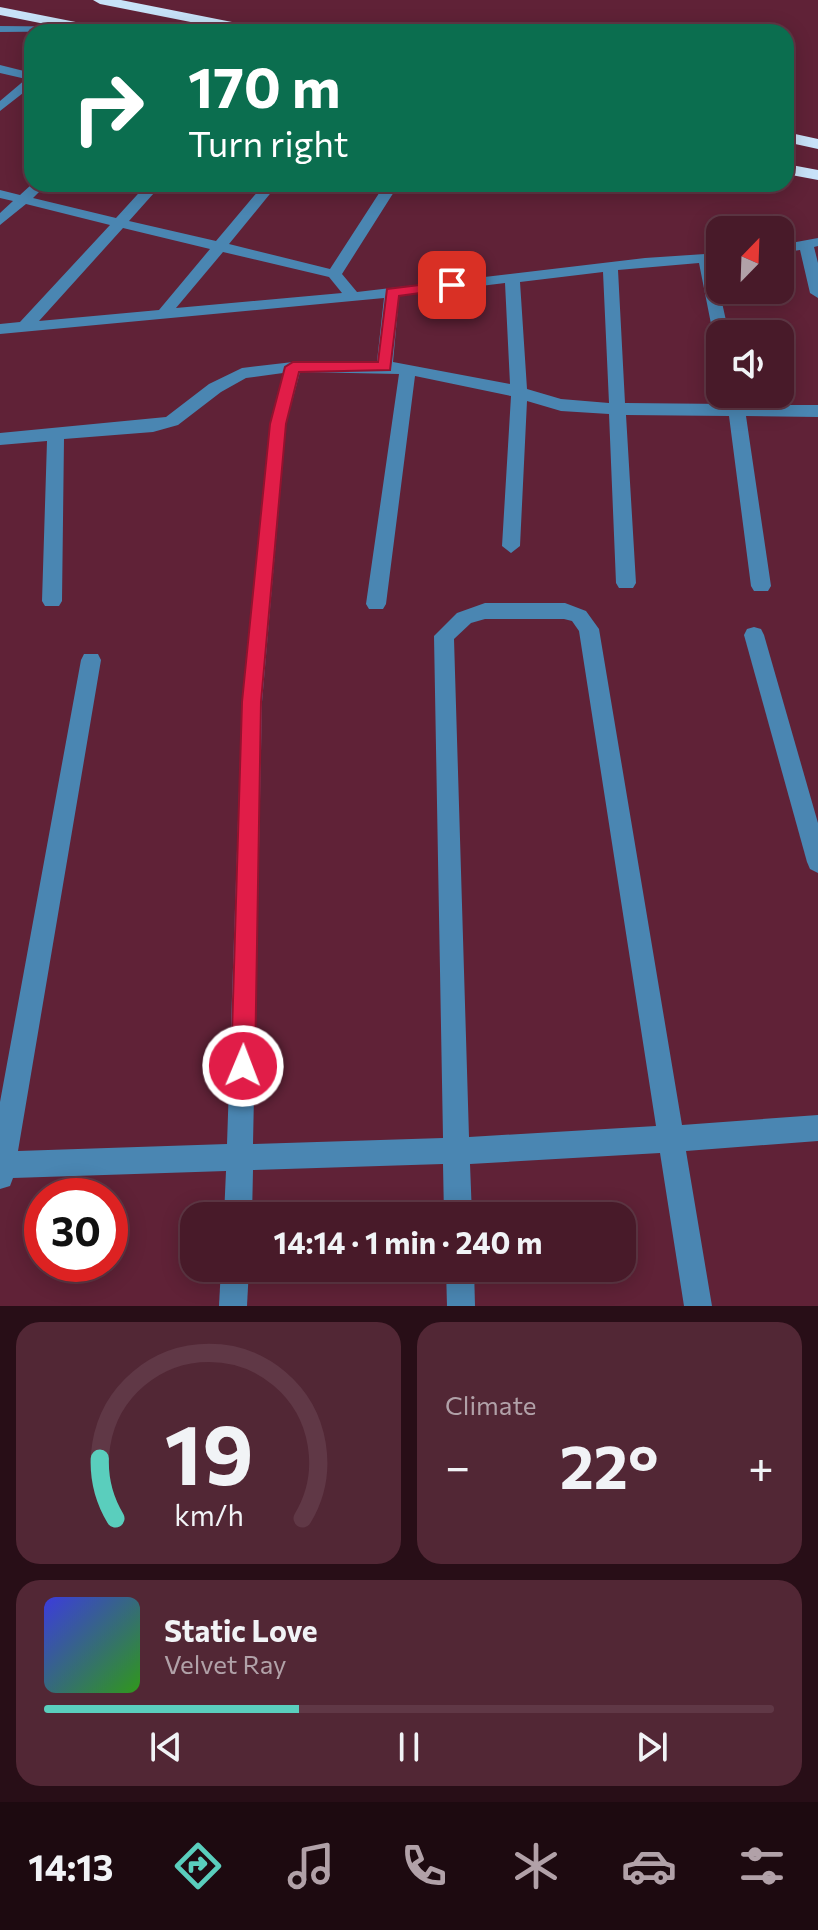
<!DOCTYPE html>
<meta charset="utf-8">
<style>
body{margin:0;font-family:Commissioner,sans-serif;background:#522735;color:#f1f3f6;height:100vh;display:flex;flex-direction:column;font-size:30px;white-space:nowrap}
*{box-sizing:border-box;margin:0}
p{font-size:26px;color:#b1a1a8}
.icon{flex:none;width:44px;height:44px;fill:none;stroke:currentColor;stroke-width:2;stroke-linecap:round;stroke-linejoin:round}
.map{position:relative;height:1306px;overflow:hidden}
.side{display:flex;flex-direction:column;gap:16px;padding:16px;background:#280e17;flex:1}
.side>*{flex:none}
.top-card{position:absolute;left:24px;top:24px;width:770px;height:168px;border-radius:24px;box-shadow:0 4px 20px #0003,0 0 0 2px #603846;background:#0b6e4f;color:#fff;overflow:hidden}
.needle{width:52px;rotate:23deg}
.buttons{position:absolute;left:706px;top:216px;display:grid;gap:16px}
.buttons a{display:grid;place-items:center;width:88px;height:88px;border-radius:16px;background:#481a29;box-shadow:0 4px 20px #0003,0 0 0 2px #603846;font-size:40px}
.speed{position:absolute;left:24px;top:1178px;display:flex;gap:16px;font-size:40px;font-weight:700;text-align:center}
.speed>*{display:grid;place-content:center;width:104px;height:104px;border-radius:50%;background:#481a29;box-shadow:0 4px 20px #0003,0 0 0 2px #603846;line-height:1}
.speed .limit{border:12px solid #d22;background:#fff;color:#111}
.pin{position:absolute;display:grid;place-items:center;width:68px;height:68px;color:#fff;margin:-34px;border-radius:16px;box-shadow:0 4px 12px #0006}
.me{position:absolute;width:88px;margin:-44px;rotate:1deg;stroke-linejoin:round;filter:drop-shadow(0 0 6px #0008)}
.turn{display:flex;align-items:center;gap:28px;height:168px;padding:0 32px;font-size:36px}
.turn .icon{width:104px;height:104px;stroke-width:2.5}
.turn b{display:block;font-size:56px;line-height:68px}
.big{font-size:60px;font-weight:700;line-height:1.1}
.side .card{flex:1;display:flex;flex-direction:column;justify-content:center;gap:12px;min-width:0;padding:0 28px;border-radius:24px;background:#522735}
.side .dial{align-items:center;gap:0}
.dial svg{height:208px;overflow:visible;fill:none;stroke:#603846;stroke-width:7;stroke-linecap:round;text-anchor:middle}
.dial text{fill:#f1f3f6;stroke:none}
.song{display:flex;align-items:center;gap:24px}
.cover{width:96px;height:96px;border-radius:12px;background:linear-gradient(135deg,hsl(240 70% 55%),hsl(110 70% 35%))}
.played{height:8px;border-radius:4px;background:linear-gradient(90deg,#5acebd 35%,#603846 35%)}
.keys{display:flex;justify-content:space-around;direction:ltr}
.heat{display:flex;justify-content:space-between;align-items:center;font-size:44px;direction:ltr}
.side .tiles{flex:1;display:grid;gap:16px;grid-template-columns:1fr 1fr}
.card:last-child{grid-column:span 2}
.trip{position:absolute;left:180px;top:1202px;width:456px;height:80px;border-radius:24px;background:#481a29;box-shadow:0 4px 20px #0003,0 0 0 2px #603846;font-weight:700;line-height:80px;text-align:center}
.tabs{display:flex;height:128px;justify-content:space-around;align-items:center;background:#1d0a10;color:#b1a1a8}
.tabs .icon{width:56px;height:56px}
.tabs .active{color:#5acebd}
.tabs b{font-size:36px;color:#f1f3f6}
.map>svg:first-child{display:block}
</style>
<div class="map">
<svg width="818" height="1306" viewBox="0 0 818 1306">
<rect width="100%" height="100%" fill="#602237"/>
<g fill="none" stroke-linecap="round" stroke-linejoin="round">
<g fill="#4a86b2" fill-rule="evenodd">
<path d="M0,26l100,1 6,4 -106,1z"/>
<path d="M0,65l32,8v13l-32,25v-10l26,-22 -26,-6z"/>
<path d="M32,184h15l-14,14 83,20 31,-34h15l-33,37 87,20 48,-57h14l-49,60 101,25 55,-85h14l-57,90 15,18 288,-34 75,-5v8l-7,1 16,72h-9v5l-7,-5 -14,-71 -81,7 7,133 102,1 -1,-10h16l2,11h74v12l-72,-1 25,170 -3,5h-14l-3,-5 -22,-170 -103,-1 10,168 -3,5h-14l-3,-5 -7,-169 -48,-3 -34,-10 -7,145 -9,7 -9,-7 9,-150 -96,-20 -29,228 -3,5h-14l-3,-5 33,-230 -99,-2 -14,52 -24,278 -9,442 190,-6 -9,-502 23,-23 28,-10h80l21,8 13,18 83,496 136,-10v26l-132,10 26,155h-28l-24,-153 -190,11 2,52h-28l-1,-52 -190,6 -1,46h-28l2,-45 -213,7 -3,8 -10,3v-87l81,-442 3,-6h14l3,6 -83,491 209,-7 15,-442 28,-278 13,-51 -37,5 -25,14 -43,33 -25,7 -89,7 -2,162 -3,5h-14l-3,-5 5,-160 -47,4v-12l166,-16 43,-33 33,-16 51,-6 84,-1 7,-63 -384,36v-10l20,-2 90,-97 -84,-21 -26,21v-12l13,-12 -13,-3v-8l20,5zM123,228l87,21 -51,61 -120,11zM223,252l106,25 13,16 -166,15zM603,272l6,131 -48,-4 -34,-10 -7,-107zM505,283l5,101 -117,-22 6,-66zM485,619h79l8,2 7,10 77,495 -187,11 -15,-498 17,-16z"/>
<path d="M818,238v8l-4,1 4,16v35l-8,-5 -10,-43 -20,3v-8z"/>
<path d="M754,627l7,2 3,6 54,188v50l-8,-4 -3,-7 -63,-227 3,-6z"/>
<path d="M221,1268h28l-2,38h-28z"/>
<path d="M446,1268h28l1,38h-28z"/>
</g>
<g fill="#c8e2f8" fill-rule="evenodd">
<path d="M93,0h28l141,28 7,4h-28l-141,-28z"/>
<path d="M0,7l106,21 7,4h-28l-85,-17z"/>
<path d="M786,132l32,7v10l-32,-7z"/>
<path d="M786,164l32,6v10l-32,-6z"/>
</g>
</g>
<path fill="#e11d48" stroke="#92132f" stroke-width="2" d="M452,281l5,1v6l-58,8 -9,74 -91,2 -13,52 -25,278 -6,364 -4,8 -8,4 -8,-4 -4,-8 11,-364 28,-278 15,-57 8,-5h85l9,-73z"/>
</svg>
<div class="buttons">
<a><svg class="needle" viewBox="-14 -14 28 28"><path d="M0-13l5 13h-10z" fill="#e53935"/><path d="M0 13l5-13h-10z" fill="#b1a1a8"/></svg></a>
<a><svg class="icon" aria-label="sound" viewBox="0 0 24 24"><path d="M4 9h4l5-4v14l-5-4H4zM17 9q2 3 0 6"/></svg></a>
</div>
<div class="speed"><div class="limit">30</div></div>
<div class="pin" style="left:452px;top:285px;background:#d93025"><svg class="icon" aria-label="arrive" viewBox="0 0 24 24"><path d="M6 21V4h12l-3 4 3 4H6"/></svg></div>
<svg class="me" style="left:243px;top:1066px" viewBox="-20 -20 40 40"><circle r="17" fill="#e11d48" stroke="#fff" stroke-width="3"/><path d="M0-11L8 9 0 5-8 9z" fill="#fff"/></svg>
<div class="trip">14:14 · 1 min · 240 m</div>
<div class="top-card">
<div class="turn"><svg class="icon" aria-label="right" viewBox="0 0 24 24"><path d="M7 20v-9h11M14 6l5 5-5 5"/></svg><div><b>170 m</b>Turn right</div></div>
</div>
</div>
<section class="side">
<div class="tiles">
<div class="card dial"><svg viewBox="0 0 100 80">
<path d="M14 69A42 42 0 1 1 86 69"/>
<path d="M14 69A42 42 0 0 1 8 46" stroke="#5acebd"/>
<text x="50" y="56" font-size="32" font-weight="700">19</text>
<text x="50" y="72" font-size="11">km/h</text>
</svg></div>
<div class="card"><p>Climate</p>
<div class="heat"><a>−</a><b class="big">22°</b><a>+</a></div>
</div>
<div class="card">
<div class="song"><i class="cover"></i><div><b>Static Love</b><p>Velvet Ray</p></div></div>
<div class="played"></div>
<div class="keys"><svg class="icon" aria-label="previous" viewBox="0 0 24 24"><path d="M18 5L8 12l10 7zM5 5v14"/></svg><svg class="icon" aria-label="pause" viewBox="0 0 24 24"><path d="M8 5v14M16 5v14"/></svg><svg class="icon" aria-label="next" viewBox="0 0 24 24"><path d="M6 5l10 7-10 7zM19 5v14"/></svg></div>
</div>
</div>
</section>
<nav class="tabs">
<b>14:13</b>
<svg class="icon active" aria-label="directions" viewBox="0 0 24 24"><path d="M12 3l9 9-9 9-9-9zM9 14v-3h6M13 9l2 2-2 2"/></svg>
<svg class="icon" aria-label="music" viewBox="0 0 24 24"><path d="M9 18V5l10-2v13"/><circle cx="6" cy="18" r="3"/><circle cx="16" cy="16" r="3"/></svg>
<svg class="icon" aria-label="phone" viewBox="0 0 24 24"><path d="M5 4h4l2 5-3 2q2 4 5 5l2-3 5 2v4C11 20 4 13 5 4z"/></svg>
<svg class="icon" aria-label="climate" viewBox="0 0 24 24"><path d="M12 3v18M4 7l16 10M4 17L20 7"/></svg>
<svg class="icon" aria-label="car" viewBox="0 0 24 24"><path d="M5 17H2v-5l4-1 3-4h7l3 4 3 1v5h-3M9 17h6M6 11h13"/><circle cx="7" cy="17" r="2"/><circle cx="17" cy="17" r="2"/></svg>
<svg class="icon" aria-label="filters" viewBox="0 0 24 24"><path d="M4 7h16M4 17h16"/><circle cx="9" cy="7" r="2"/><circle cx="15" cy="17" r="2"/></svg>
</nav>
